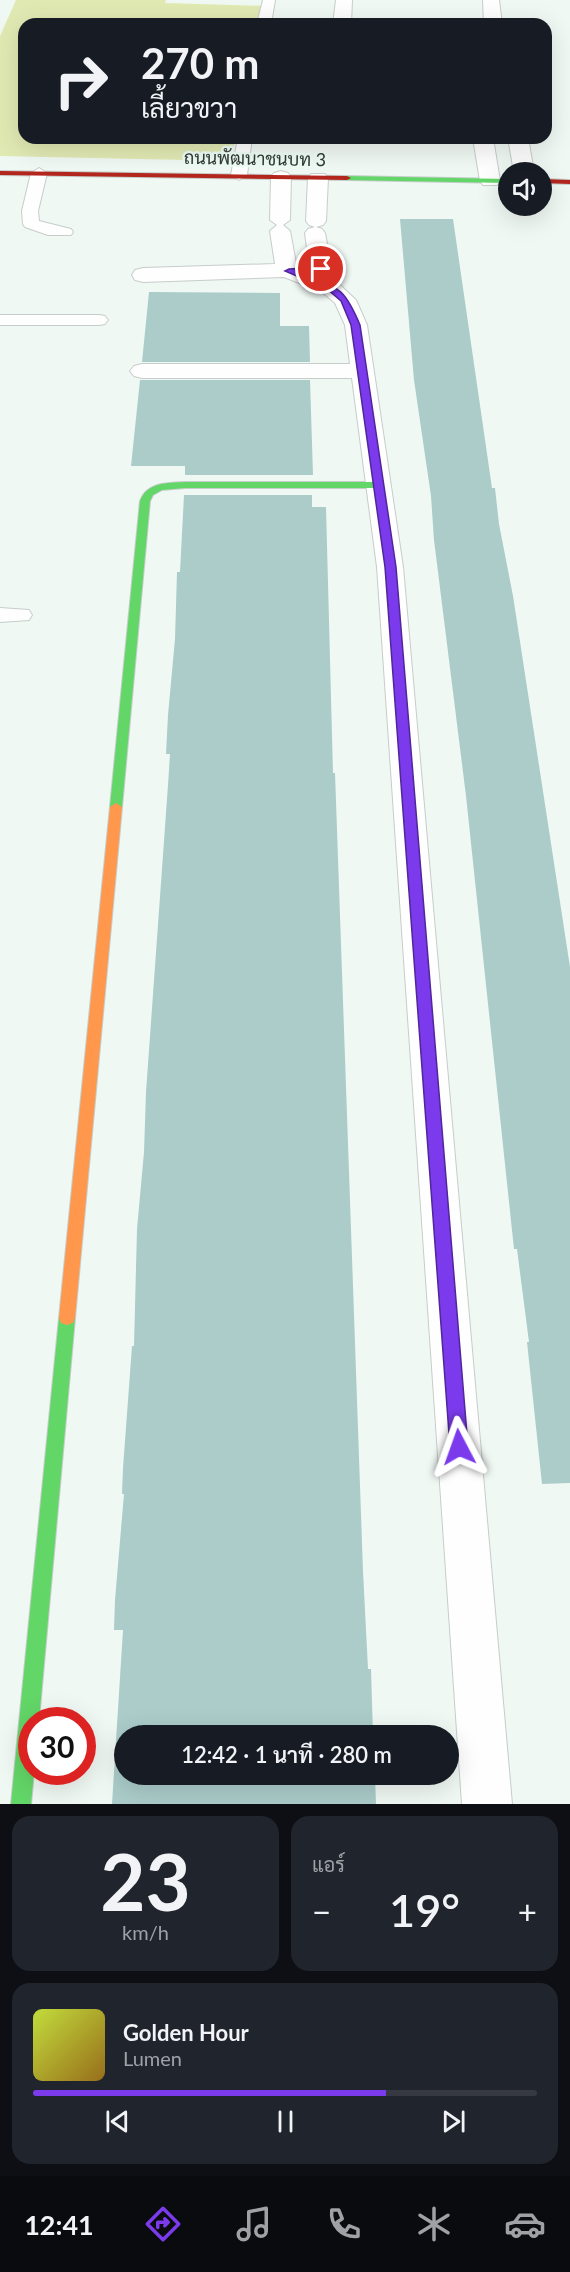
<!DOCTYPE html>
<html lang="th">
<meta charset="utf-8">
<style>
body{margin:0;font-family:Lato,Sarabun,sans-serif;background:#20242c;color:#f1f3f6;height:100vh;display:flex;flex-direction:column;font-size:22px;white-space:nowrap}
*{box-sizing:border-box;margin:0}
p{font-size:20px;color:#9ea1a6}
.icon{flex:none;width:33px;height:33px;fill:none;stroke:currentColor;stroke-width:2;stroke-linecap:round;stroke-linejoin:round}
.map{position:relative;height:1804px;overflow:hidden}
.drawer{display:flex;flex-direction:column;gap:12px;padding:12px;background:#0d0f14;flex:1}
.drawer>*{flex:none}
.banner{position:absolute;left:18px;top:18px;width:534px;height:126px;border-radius:18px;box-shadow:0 6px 24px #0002;background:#171b24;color:#f1f3f6;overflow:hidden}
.buttons{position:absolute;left:498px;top:162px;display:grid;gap:12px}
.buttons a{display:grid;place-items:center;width:54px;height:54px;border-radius:50%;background:#171b24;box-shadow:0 6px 24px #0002;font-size:30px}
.speed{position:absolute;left:18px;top:1707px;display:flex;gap:12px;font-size:30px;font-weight:700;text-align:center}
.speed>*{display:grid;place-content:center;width:78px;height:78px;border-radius:50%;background:#171b24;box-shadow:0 6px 24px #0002;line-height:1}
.speed .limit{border:9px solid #d22;background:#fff;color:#111}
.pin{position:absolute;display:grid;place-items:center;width:51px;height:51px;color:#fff;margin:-26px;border:3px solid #fff;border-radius:50%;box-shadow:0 2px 6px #0007}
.me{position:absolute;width:66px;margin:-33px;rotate:356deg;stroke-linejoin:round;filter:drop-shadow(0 0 4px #0008)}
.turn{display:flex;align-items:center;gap:21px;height:126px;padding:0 24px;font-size:27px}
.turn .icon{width:78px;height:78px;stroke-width:2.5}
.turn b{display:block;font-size:42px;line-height:51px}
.big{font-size:45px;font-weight:600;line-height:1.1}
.drawer .card{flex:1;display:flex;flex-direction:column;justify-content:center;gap:9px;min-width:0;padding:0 21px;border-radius:18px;background:#20242c}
.drawer .dial{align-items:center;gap:0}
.dial b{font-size:78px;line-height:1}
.song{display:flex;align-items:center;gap:18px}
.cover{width:72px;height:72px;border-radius:9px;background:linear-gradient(135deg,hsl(70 70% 55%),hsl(40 70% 35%))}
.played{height:6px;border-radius:3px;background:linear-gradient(90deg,#7c3aed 70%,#363941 70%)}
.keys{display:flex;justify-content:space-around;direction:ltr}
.heat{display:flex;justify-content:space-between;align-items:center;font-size:33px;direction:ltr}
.drawer .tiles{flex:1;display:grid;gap:12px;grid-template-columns:1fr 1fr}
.card:last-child{grid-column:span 2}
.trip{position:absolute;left:114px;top:1725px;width:345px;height:60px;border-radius:30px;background:#171b24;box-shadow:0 6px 24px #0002;font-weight:600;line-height:60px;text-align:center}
.dock{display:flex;height:96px;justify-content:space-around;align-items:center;background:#090b0e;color:#9ea1a6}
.dock .icon{width:42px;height:42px}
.dock .current{color:#7c3aed}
.dock b{font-size:27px;color:#f1f3f6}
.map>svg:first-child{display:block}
</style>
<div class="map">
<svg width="570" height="1804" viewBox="0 0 570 1804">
<rect width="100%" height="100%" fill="#f0f8f4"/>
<path fill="#e1e9b3" d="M16,0h150l-1,3 103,3 -5,18h-239v114h212l-6,23 -230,-5v-120z"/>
<g fill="#abccc9">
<path d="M400,219h53l39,269h3l4,36 14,72 57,371v516l-28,1 -15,-142h2l-12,-93h-3l-48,-453 -32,-256 -3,-44 -17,-116z"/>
<path d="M149,292l131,1v33h29l1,36h-168z"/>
<path d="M140,380h170l3,95h-128v-9h-54z"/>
<path d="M184,495h128v12h14l7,266h2l28,798 5,98h3l2,67h-249v38h251l1,30h-264l11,-174h-9l1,-30 9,-106h-2l1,-26 9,-122h2l3,-117 7,-77 2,-60 22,-307 2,-31h-4l2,-39 7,-76 2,-67h3z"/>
</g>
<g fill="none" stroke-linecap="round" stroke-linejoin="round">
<g stroke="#c6cdca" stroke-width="2">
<g id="lane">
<path d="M263,0h12l-4,24h-14z"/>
<path d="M238,138h14l-5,37 -8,5 -8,-5z"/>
<path d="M39,168l8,5 -9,38 1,10 32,8 2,3 -2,3h-23l-23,-8 -2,-3 -1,-13 9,-38z"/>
<path d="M0,315h99l6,1 3,4 -3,4 -6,1h-99z"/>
<path d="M0,608l29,2 3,5 -3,5 -29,2z"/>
</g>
</g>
<g stroke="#c6cdca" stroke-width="2">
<g id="street">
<path d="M336,0h16l-1,24h-18z"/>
<path d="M483,0h16l3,24h-18z"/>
<path d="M473,138h20l7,43 -3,4h-14l-3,-4z"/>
<path d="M508,138h20l6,34h-20z"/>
<path d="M281,171l7,2 3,4 -1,43 -7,5 7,6 6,32h13l-4,-30 3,-4 7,-2 -6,-2 -3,-4 2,-43 3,-4h14l3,4 -2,43 -3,4 -7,2 6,2 3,4 7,36 7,15 17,16 11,25 36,242 109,1237h-50l-85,-1237 -25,-189h-210l-8,-2 -4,-5 4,-5 8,-2h208l-5,-39 -10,-22 -13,-11 -38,-15 -141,5 -8,-2 -3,-5 3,-5 8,-2 132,-4 -5,-33 7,-6 -7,-5 1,-43 3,-4z"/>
</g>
</g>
<g stroke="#c6cdca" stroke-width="2">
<g id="fast">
<path d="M344,176l164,3v4l-161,-3h-3z"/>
<path d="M185,482h193l5,3 -5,3h-193l-23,2 -9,5 -3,6 -28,306 -6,4 -6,-4 30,-306c7,-19 27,-18 45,-19z"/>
<path d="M67,1311l6,2 2,5 -36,402h-7v52h2l-3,32h-20l48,-486 2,-5z"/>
</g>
</g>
<g stroke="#c6cdca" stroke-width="2">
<path id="slow" d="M116,803l6,4 -47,511 -2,5 -6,2 -6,-2 -2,-5 51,-511z"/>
</g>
<g stroke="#c6cdca" stroke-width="2">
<g id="jam">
<path d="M0,171l347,5 4,2 -4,2 -347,-5z"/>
<path d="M542,179l28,1v4l-28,-1z"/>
</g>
</g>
<use href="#lane" fill="#fdfefd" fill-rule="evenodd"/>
<use href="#street" fill="#fdfefd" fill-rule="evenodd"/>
<use href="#fast" fill="#63d668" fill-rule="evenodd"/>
<use href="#slow" fill="#ff974d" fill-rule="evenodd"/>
<use href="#jam" fill="#b3261e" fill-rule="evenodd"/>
</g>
<path fill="#7c3aed" stroke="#51269a" stroke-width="1.5" d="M321,267l3,1v3l-22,2c37,15 42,14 58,52l36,242 72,880 -3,6 -6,3 -6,-3 -3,-6 -65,-880 -34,-242 -10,-24 -14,-12 -42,-18 4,-2z"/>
<g text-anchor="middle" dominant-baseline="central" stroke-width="5" stroke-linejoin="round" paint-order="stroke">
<g font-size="18" fill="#323835" stroke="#ecfcf4">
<text transform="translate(255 158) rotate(1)">ถนนพัฒนาชนบท 3</text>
</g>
</g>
</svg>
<div class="buttons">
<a><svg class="icon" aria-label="sound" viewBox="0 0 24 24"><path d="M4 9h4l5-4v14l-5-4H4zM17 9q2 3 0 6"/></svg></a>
</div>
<div class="speed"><div class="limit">30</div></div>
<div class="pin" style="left:321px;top:269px;background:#d93025"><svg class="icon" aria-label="arrive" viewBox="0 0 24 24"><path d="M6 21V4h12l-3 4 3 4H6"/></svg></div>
<svg class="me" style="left:459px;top:1447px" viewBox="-20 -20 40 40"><path d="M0-17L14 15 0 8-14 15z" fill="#7c3aed" stroke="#fff" stroke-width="4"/></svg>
<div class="trip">12:42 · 1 นาที · 280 m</div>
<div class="banner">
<div class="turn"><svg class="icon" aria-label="right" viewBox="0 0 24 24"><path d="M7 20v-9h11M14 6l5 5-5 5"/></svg><div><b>270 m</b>เลี้ยวขวา</div></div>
</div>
</div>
<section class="drawer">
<div class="tiles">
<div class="card dial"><b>23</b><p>km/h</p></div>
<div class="card"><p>แอร์</p>
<div class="heat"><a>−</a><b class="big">19°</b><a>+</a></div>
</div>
<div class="card">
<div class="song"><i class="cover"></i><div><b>Golden Hour</b><p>Lumen</p></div></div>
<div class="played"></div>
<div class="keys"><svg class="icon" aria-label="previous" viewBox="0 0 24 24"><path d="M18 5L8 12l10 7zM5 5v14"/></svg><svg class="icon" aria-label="pause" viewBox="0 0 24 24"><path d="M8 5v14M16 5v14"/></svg><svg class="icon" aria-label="next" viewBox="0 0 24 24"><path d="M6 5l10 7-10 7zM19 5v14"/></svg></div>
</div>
</div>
</section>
<nav class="dock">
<b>12:41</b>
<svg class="icon current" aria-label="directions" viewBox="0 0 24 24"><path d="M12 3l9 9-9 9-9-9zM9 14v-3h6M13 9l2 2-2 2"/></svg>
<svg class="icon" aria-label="music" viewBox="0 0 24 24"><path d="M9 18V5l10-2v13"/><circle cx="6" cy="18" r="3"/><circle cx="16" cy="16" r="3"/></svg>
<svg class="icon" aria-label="phone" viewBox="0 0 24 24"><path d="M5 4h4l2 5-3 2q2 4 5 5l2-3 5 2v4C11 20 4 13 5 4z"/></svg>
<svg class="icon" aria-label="climate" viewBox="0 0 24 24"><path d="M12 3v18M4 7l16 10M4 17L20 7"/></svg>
<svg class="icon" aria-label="car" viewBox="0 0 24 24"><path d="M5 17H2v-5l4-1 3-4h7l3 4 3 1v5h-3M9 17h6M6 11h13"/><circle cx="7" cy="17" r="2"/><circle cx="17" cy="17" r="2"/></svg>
</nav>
